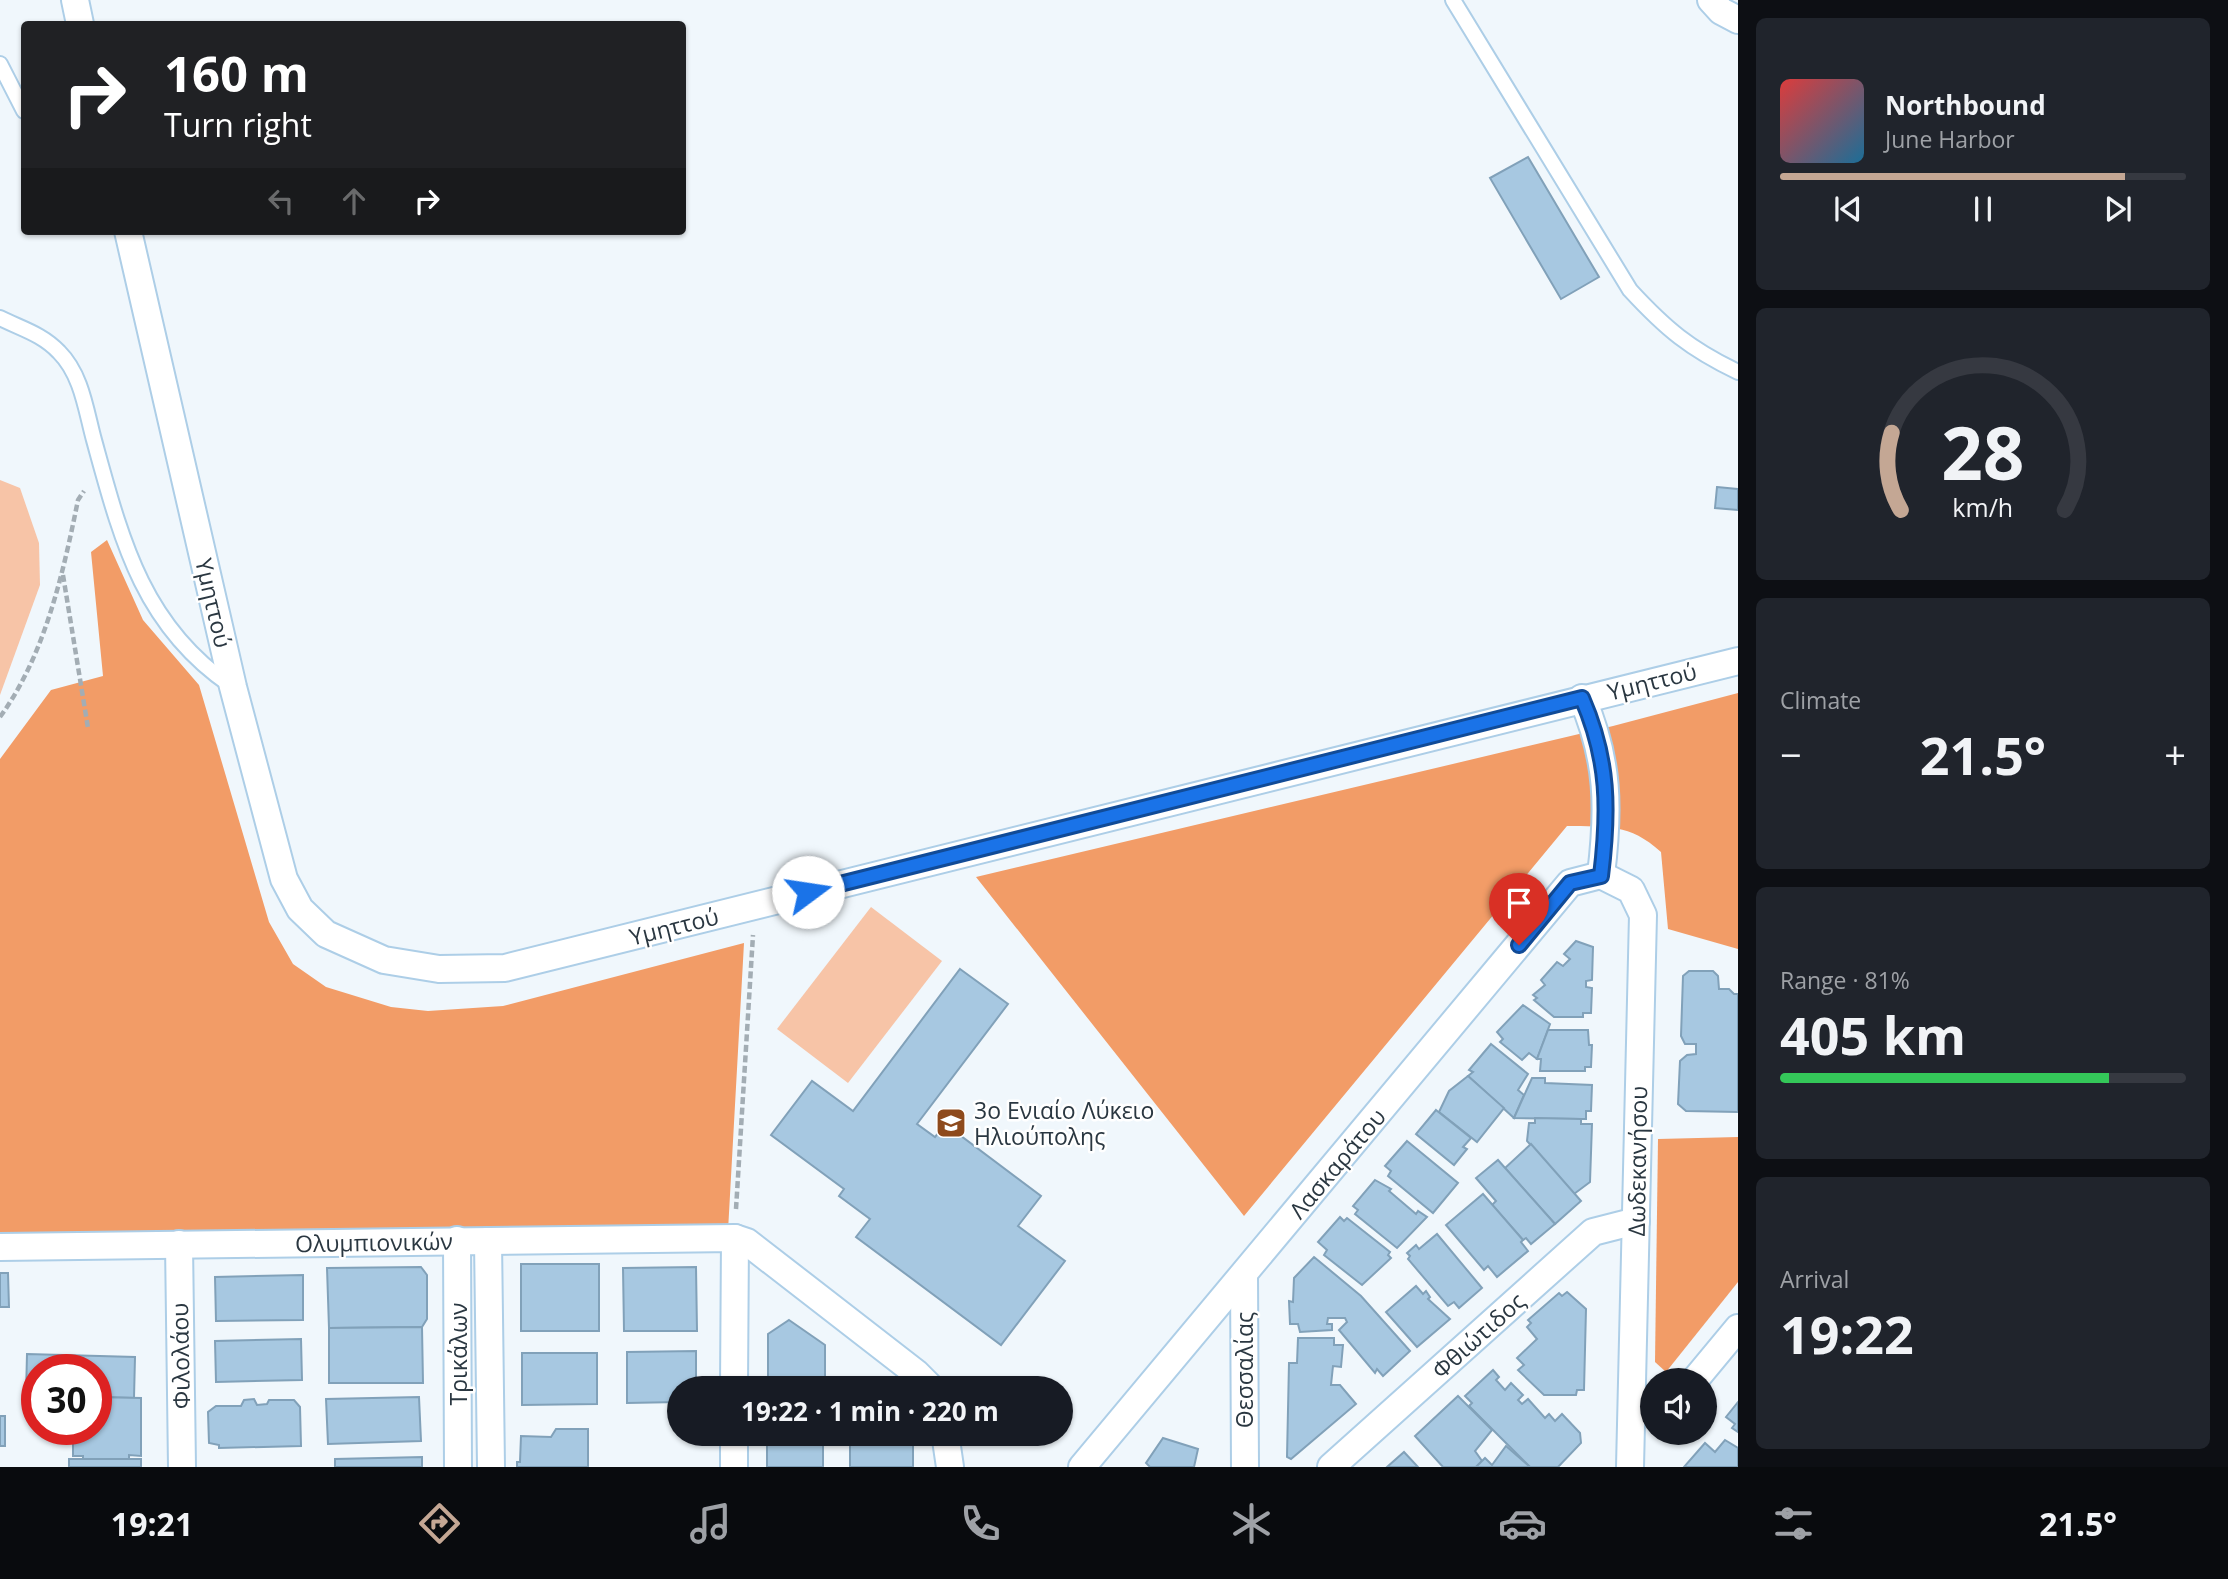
<!DOCTYPE html>
<meta charset="utf-8">
<style>
body{margin:0;font-family:"Open Sans",sans-serif;background:#20242c;color:#f1f3f6;height:100vh;display:flex;flex-direction:column;font-size:26px;white-space:nowrap}
*{box-sizing:border-box;margin:0}
p{font-size:23px;color:#9ea1a6}
.icon{flex:none;width:38px;height:38px;fill:none;stroke:currentColor;stroke-width:2;stroke-linecap:round;stroke-linejoin:round}
.map{position:relative;flex:1;overflow:hidden}
.panel{display:flex;flex-direction:column;gap:18px;padding:18px;background:#0d0f14;width:490px}
.panel>*{flex:none}
.top-card{position:absolute;left:21px;top:21px;width:665px;height:214px;border-radius:7px;box-shadow:0 2px 5px #0004;background:#202124;color:#fff;overflow:hidden}
.tools{position:absolute;left:1640px;top:1368px;display:grid;gap:14px}
.tools a{display:grid;place-items:center;width:77px;height:77px;border-radius:50%;background:#171b24;box-shadow:0 2px 5px #0004;font-size:35px}
.speed{position:absolute;left:21px;top:1354px;display:flex;gap:14px;font-size:35px;font-weight:700;text-align:center}
.speed>*{display:grid;place-content:center;width:91px;height:91px;border-radius:50%;background:#171b24;box-shadow:0 2px 5px #0004;line-height:1}
.speed .limit{border:10px solid #d22;background:#fff;color:#111}
.pin{position:absolute;display:grid;place-items:center;width:60px;height:60px;color:#fff;margin:-72px -30px;border-radius:50% 50% 50% 0;rotate:-45deg;box-shadow:0 0 7px #0007}
.pin .icon{rotate:45deg}
.me{position:absolute;width:77px;margin:-38px;rotate:76deg;stroke-linejoin:round;filter:drop-shadow(0 0 5px #0008)}
.turn{display:flex;align-items:center;gap:24px;height:147px;padding:0 28px;font-size:32px}
.turn .icon{width:91px;height:91px;stroke-width:2.5}
.turn b{display:block;font-size:49px;line-height:60px}
.lanes{display:flex;align-items:center;height:66px;padding:0 28px;background:#0003;justify-content:center;gap:35px;direction:ltr}
.lanes .off{opacity:.35}
.big{font-size:52px;font-weight:700;line-height:1.1}
.panel .card{flex:1;display:flex;flex-direction:column;justify-content:center;gap:10px;min-width:0;padding:0 24px;border-radius:10px;background:#20242c}
.panel .dial{align-items:center;gap:0}
.dial svg{height:182px;overflow:visible;fill:none;stroke:#363941;stroke-width:7;stroke-linecap:round;text-anchor:middle}
.dial text{fill:#f1f3f6;stroke:none}
.song{display:flex;align-items:center;gap:21px}
.cover{width:84px;height:84px;border-radius:10px;background:linear-gradient(135deg,hsl(0 70% 55%),hsl(200 70% 35%))}
.played{height:7px;border-radius:4px;background:linear-gradient(90deg,#c4a794 85%,#363941 85%)}
.keys{display:flex;justify-content:space-around;direction:ltr}
.heat{display:flex;justify-content:space-between;align-items:center;font-size:38px;direction:ltr}
.charge{height:10px;border-radius:5px;background:linear-gradient(90deg,#34c759 81%,#363941 0)}
.trip{position:absolute;left:667px;top:1376px;width:406px;height:70px;border-radius:35px;background:#171b24;box-shadow:0 2px 5px #0004;font-weight:700;line-height:70px;text-align:center}
.menu{display:flex;height:112px;justify-content:space-around;align-items:center;background:#090b0e;color:#9ea1a6}
.menu .icon{width:49px;height:49px}
.menu .current{color:#c4a794}
.menu b{font-size:32px;color:#f1f3f6}
main{display:flex;flex:1;min-height:0}
.map>svg:first-child{display:block}
</style>
<main>
<div class="map">
<svg width="1738" height="1467" viewBox="0 0 1738 1467">
<rect width="100%" height="100%" fill="#f0f7fc"/>
<g fill="#f7c4a7">
<path d="M0,480l20,8 19,55 1,42 -40,110z"/>
<path d="M871,907l71,54 -94,122 -71,-54z"/>
</g>
<g fill="#f29c67">
<path d="M107,540l36,80 56,65 70,237 24,42 33,23 65,20 37,4 75,-5 241,-63 -16,288 -728,8v-480l51,-69 52,-14 -12,-124z"/>
<path d="M1738,693v256l-70,-20 -7,-77c-32,-29 -54,-25 -94,-26l-323,390 -268,-339 637,-151z"/>
<path d="M1738,1137v145l-72,90 -11,-10 3,-223z"/>
</g>
<g fill="#a7c8e1" stroke="#81a1b9" stroke-width="2">
<path d="M1528,157l71,120 -38,22 -71,-121z"/>
<path d="M1717,487l21,2v21l-23,-2z"/>
<path d="M1576,941l17,6 -1,33 -6,1v6l6,1 -1,25h-8v4h-29l-20,-17 3,-2 -4,-3 12,-10 -4,-5 16,-18 6,4 7,-7 -6,-5z"/>
<path d="M960,969l48,35 -91,120 18,13 10,-13 96,72 -23,30 47,35 -64,84 -145,-108 14,-18 -31,-23 5,-7 -73,-54 41,-54 41,30z"/>
<path d="M1689,971h24l5,5 1,13h10l5,5h4v118l-52,-1 -8,-7 2,-43 7,-6 9,-1v-10h-11l-4,-8 2,-60z"/>
<path d="M1523,1005l27,19 -13,35 -8,-6 -7,7 -22,-18 3,-3 -6,-7z"/>
<path d="M1548,1030h40l1,15h3l-1,22h-6v4h-45l1,-12h-4z"/>
<path d="M1491,1044l37,30 -10,16 6,5 -10,23 -46,-42 5,-4 -4,-2z"/>
<path d="M1468,1076l36,32 -27,34 -38,-30 10,-21z"/>
<path d="M1532,1078h13v5l47,2 -1,26h-5v8h-5l-67,-1z"/>
<path d="M1436,1110l35,28 -8,9 4,2 -13,16 -38,-31z"/>
<path d="M1535,1118l46,1v5h11l-2,58 -16,12 -47,-53 2,-18h6z"/>
<path d="M1407,1141l51,42 -25,30 -45,-37 3,-5 -6,-5z"/>
<path d="M1531,1144l50,57 -26,23 -50,-56z"/>
<path d="M1498,1160l57,64 -24,20 -5,-6 -3,2 -31,-35 4,-4 -20,-23z"/>
<path d="M1375,1180l16,9 -2,2 27,23 2,-3 9,6 -30,31 -42,-34 3,-4 -5,-4z"/>
<path d="M1483,1194l40,46 -2,2 7,9 -31,26 -9,-11 -4,4 -38,-45z"/>
<path d="M1340,1217l4,4 3,-3 43,34 -2,3 3,3 -29,27 -38,-30 3,-5 -9,-8z"/>
<path d="M1437,1234l45,54 -23,20 -5,-6 -6,4 -40,-47 2,-3 -3,-3 9,-8 3,4z"/>
<path d="M1314,1257l47,39 49,55 -27,25 -6,-7 -2,4 -36,-43 8,-8 -2,-4h-17l-1,6h5v6l-32,2 -2,-8h-8l-1,-23 4,1 1,-24z"/>
<rect x="521" y="1264" width="78" height="67"/>
<path d="M421,1267l6,8v44l-5,8 -93,1 -2,-60z"/>
<path d="M696,1267l1,64h-73l-1,-63z"/>
<path d="M0,1273h8l1,34h-9z"/>
<path d="M303,1275v45l-87,1 -1,-44z"/>
<path d="M1416,1286l7,8 3,-3 4,6 -2,2 22,20 -33,28 -31,-35z"/>
<path d="M1567,1292l19,17 -2,81h-7l-1,5h-32l-26,-25 6,-5 -7,-7 20,-19 -10,-12 4,-4 -3,-3 31,-27 3,3z"/>
<path d="M789,1320l36,25v43h-57v-54z"/>
<path d="M422,1327l1,56h-94v-55z"/>
<path d="M1298,1338h36v7h9l-2,22 -8,-1 -2,19h9l16,19 -65,55 -4,-2 2,-94h8z"/>
<path d="M301,1339l1,41 -86,2 -1,-41z"/>
<path d="M696,1351v37h-17v14l-52,1v-51z"/>
<path d="M522,1353h75v51l-75,1z"/>
<path d="M27,1354l108,3 -1,41 -38,-1v-27h-59v25h-11z"/>
<path d="M1493,1370l6,7 -3,3 9,10 6,-7 12,12 -5,5 4,4 6,-5 17,19 4,-4 6,7 7,-7 18,19 1,10 -23,24h-28l-61,-61 3,-3 -7,-7z"/>
<path d="M1458,1396l34,34 -17,21 7,10 -6,6h-33l-28,-31z"/>
<path d="M96,1397l45,1v58l-12,-1v4h-46v-3h-10v-23h-8v-3h31z"/>
<path d="M419,1397l2,44 -93,3 -2,-45z"/>
<path d="M254,1399l3,6 10,-1 2,-4h25l6,7 1,39 -82,2v-3l-10,-2 -1,-31 8,-6h25l3,-6z"/>
<path d="M1738,1402v30l-6,-4 3,-4 -9,-7z"/>
<rect x="0" y="1416" width="5" height="30"/>
<path d="M556,1429h32v38h-71v-5h3l1,-26 30,1z"/>
<rect x="850" y="1433" width="63" height="34"/>
<path d="M1163,1438l35,11 -4,18h-44l-4,-4z"/>
<path d="M1725,1440l13,8v19h-54l21,-24 10,9z"/>
<rect x="767" y="1445" width="56" height="22"/>
<path d="M1506,1446l24,21h-54l9,-9 7,7z"/>
<path d="M1404,1452l14,15h-31z"/>
<path d="M422,1457v10h-87v-8z"/>
<rect x="69" y="1459" width="72" height="8"/>
</g>
<g fill="none" stroke-linecap="round" stroke-linejoin="round">
<g stroke="#adcee7" stroke-width="18">
<g id="lane">
<path d="M1453,0l177,290c36,39 60,59 108,82"/>
<path d="M0,64l24,47"/>
<path d="M0,318c22,11 42,16 59,34 23,23 27,59 35,88 27,98 48,185 136,245"/>
</g>
</g>
<g stroke="#adcee7" stroke-width="30">
<g id="street">
<path d="M75,0l5,24"/>
<path d="M1711,0l10,11 17,9"/>
<path d="M128,231l105,456 51,192 16,30 26,25 58,26 55,9 66,-1 1233,-307"/>
<path d="M1582,698c27,62 27,111 19,177"/>
<path d="M1601,875l30,15 12,25 -13,552"/>
<path d="M457,1240l1,227"/>
<path d="M488,1241l3,226"/>
<path d="M179,1244l3,223"/>
<path d="M0,1247l735,-9 12,4 169,131 15,15"/>
<path d="M1244,1274l1,193"/>
<path d="M1694,1381l44,-53"/>
<path d="M734,1388l1,-150"/>
<path d="M945,1433l5,34"/>
<path d="M734,1467v-34"/>
<path d="M1082,1467l488,-584 31,-8"/>
<path d="M1331,1467l262,-235 43,-11"/>
</g>
</g>
<g stroke="#a3adb4" stroke-width="4.5" stroke-dasharray="7 3.5" stroke-linecap="butt">
<path d="M63,575l25,153"/>
<path d="M0,717c45,-62 63,-143 78,-217l6,-9"/>
<path d="M736,1209l17,-274"/>
</g>
<use href="#lane" stroke="#fff" stroke-width="14"/>
<use href="#street" stroke="#fff" stroke-width="26"/>
</g>
<g fill="none" stroke-linecap="round" stroke-linejoin="round">
<g stroke="#114b97" stroke-width="18">
<path id="route" d="M808,892l774,-194c27,62 27,112 19,178l-31,7 -51,62"/>
</g>
<use href="#route" stroke="#1a73e8" stroke-width="12"/>
</g>
<defs>
<g id="school-square" transform="scale(1.575)"><rect x="-9" y="-9" width="18" height="18" rx="4" fill="#8e4a1c" stroke="#fff"/><path d="M0-5L7-2L0 1L-7-2ZM-4 1L0 2.5L4 1V4Q0 6-4 4Z" fill="#fff"/></g>
</defs>
<g fill-rule="evenodd">
<use href="#school-square" x="951" y="1123"/>
</g>
<g text-anchor="middle" dominant-baseline="central" stroke-width="5" stroke-linejoin="round" paint-order="stroke">
<g font-size="23" fill="#2a3741" stroke="#fff">
<text transform="translate(214 603) rotate(77)">Υμηττού</text>
<text transform="translate(1652 681) rotate(-14)">Υμηττού</text>
<text transform="translate(674 926) rotate(-14)">Υμηττού</text>
<text transform="translate(1637 1161) rotate(-89)">Δωδεκανήσου</text>
<text transform="translate(1337 1163) rotate(-50)">Λασκαράτου</text>
<text transform="translate(374 1242) rotate(-1)">Ολυμπιονικών</text>
<text transform="translate(1478 1335) rotate(-42)">Φθιώτιδος</text>
<text transform="translate(458 1354) rotate(-90)">Τρικάλων</text>
<text transform="translate(180 1356) rotate(-91)">Φιλολάου</text>
<text transform="translate(1244 1370) rotate(-90)">Θεσσαλίας</text>
</g>
<g font-size="23" fill="#2a3741" stroke="#fff" text-anchor="start">
<text x="974" y="1110">3ο Ενιαίο Λύκειο<tspan x="974" dy="26">Ηλιούπολης</tspan></text>
</g>
</g>
</svg>
<div class="tools">
<a><svg class="icon" aria-label="sound" viewBox="0 0 24 24"><path d="M4 9h4l5-4v14l-5-4H4zM17 9q2 3 0 6"/></svg></a>
</div>
<div class="speed"><div class="limit">30</div></div>
<div class="pin" style="left:1519px;top:945px;background:#d93025"><svg class="icon" aria-label="arrive" viewBox="0 0 24 24"><path d="M6 21V4h12l-3 4 3 4H6"/></svg></div>
<svg class="me" style="left:808px;top:892px" viewBox="-20 -20 40 40"><circle r="19" fill="#fff"/><path d="M0-13L10 11 0 6-10 11z" fill="#1a73e8"/></svg>
<div class="trip">19:22 · 1 min · 220 m</div>
<div class="top-card">
<div class="turn"><svg class="icon" aria-label="right" viewBox="0 0 24 24"><path d="M7 20v-9h11M14 6l5 5-5 5"/></svg><div><b>160 m</b>Turn right</div></div>
<div class="lanes"><svg class="icon off" aria-label="left" viewBox="0 0 24 24"><path d="M17 20v-9H6M10 6l-5 5 5 5"/></svg><svg class="icon off" aria-label="ahead" viewBox="0 0 24 24"><path d="M12 20V5M6 11l6-6 6 6"/></svg><svg class="icon" aria-label="right" viewBox="0 0 24 24"><path d="M7 20v-9h11M14 6l5 5-5 5"/></svg></div>
</div>
</div>
<section class="panel">
<div class="card">
<div class="song"><i class="cover"></i><div><b>Northbound</b><p>June Harbor</p></div></div>
<div class="played"></div>
<div class="keys"><svg class="icon" aria-label="previous" viewBox="0 0 24 24"><path d="M18 5L8 12l10 7zM5 5v14"/></svg><svg class="icon" aria-label="pause" viewBox="0 0 24 24"><path d="M8 5v14M16 5v14"/></svg><svg class="icon" aria-label="next" viewBox="0 0 24 24"><path d="M6 5l10 7-10 7zM19 5v14"/></svg></div>
</div>
<div class="card dial"><svg viewBox="0 0 100 80">
<path d="M14 69A42 42 0 1 1 86 69"/>
<path d="M14 69A42 42 0 0 1 10 35" stroke="#c4a794"/>
<text x="50" y="56" font-size="32" font-weight="700">28</text>
<text x="50" y="72" font-size="11">km/h</text>
</svg></div>
<div class="card"><p>Climate</p>
<div class="heat"><a>−</a><b class="big">21.5°</b><a>+</a></div>
</div>
<div class="card"><p>Range · 81%</p><b class="big">405 km</b><div class="charge"></div></div>
<div class="card"><p>Arrival</p><b class="big">19:22</b></div>
</section>
</main>
<nav class="menu">
<b>19:21</b>
<svg class="icon current" aria-label="directions" viewBox="0 0 24 24"><path d="M12 3l9 9-9 9-9-9zM9 14v-3h6M13 9l2 2-2 2"/></svg>
<svg class="icon" aria-label="music" viewBox="0 0 24 24"><path d="M9 18V5l10-2v13"/><circle cx="6" cy="18" r="3"/><circle cx="16" cy="16" r="3"/></svg>
<svg class="icon" aria-label="phone" viewBox="0 0 24 24"><path d="M5 4h4l2 5-3 2q2 4 5 5l2-3 5 2v4C11 20 4 13 5 4z"/></svg>
<svg class="icon" aria-label="climate" viewBox="0 0 24 24"><path d="M12 3v18M4 7l16 10M4 17L20 7"/></svg>
<svg class="icon" aria-label="car" viewBox="0 0 24 24"><path d="M5 17H2v-5l4-1 3-4h7l3 4 3 1v5h-3M9 17h6M6 11h13"/><circle cx="7" cy="17" r="2"/><circle cx="17" cy="17" r="2"/></svg>
<svg class="icon" aria-label="filters" viewBox="0 0 24 24"><path d="M4 7h16M4 17h16"/><circle cx="9" cy="7" r="2"/><circle cx="15" cy="17" r="2"/></svg>
<b>21.5°</b>
</nav>
